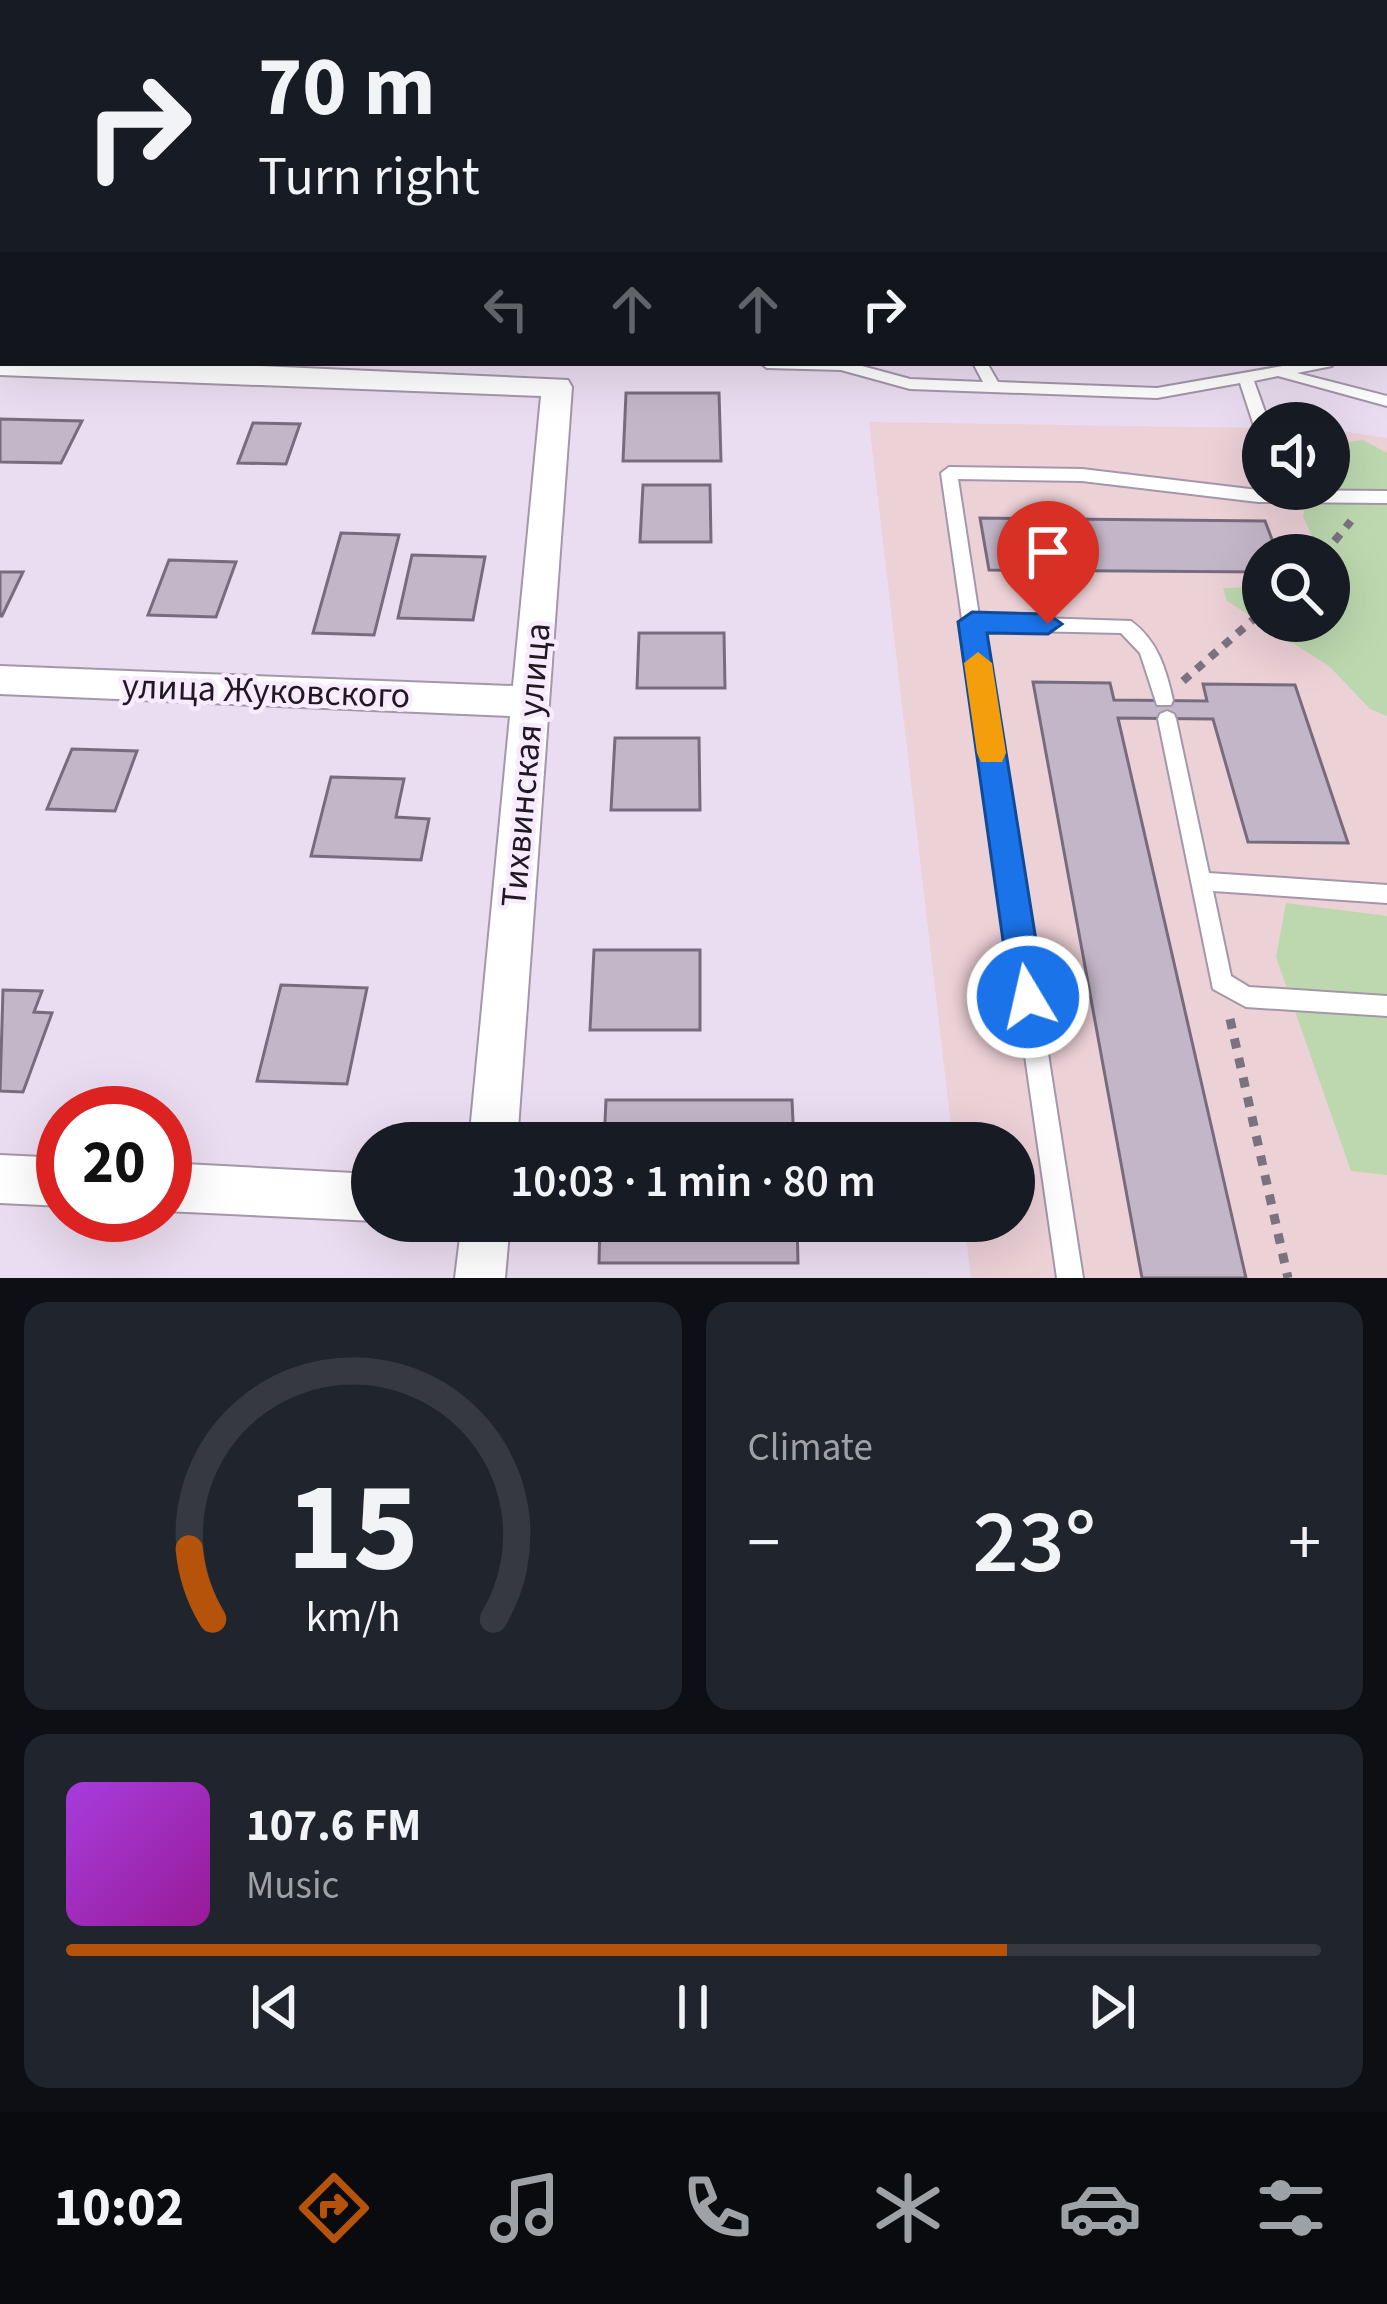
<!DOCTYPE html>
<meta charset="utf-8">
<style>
body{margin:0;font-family:"Source Sans 3",sans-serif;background:#20242c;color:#f1f3f6;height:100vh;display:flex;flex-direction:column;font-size:45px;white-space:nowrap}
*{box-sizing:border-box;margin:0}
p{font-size:39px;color:#9ea1a6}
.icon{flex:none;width:66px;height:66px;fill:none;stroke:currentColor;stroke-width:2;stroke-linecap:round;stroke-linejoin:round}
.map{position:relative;height:1278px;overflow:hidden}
.details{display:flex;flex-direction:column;gap:24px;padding:24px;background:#0d0f14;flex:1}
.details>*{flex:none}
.banner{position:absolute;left:0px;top:0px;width:1389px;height:366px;box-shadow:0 12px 48px #0002;background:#171b24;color:#f1f3f6;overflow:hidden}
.fabs{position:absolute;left:1242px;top:402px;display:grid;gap:24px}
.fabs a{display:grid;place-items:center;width:108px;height:108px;border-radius:50%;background:#171b24;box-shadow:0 12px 48px #0002;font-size:60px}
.speed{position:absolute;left:36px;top:1086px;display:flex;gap:24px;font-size:60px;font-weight:700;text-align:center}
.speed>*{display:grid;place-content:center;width:156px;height:156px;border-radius:50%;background:#171b24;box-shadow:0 12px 48px #0002;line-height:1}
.speed .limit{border:18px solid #d22;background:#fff;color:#111}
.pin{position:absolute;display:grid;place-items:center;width:102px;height:102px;color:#fff;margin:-123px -51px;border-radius:50% 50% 50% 0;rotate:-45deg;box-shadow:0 0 12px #0007}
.pin .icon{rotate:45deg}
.me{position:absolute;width:132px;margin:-66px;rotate:351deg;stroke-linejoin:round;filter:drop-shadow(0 0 9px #0008)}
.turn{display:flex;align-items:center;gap:42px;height:252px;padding:0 60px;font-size:54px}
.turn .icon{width:156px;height:156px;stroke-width:2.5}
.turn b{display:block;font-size:84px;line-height:102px}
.lanes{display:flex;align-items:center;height:114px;padding:0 60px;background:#0003;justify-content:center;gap:60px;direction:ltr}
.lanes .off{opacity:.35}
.big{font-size:90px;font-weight:600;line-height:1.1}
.details .widget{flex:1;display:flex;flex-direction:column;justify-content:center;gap:18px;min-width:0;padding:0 42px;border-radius:24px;background:#20242c}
.details .dial{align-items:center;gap:0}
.dial svg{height:312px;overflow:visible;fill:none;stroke:#363941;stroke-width:7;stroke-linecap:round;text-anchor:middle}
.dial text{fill:#f1f3f6;stroke:none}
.song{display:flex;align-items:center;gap:36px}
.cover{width:144px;height:144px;border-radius:18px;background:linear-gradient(135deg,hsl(280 70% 55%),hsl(300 70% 35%))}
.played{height:12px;border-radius:6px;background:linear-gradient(90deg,#b45309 75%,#363941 75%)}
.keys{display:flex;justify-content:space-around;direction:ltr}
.heat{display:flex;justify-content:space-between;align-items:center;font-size:66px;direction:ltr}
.details .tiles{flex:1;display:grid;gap:24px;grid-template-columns:1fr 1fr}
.widget:last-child{grid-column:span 2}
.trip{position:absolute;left:351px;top:1122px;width:684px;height:120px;border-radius:60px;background:#171b24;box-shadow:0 12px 48px #0002;font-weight:600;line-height:120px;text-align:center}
.dock{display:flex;height:192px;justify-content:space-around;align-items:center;background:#090b0e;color:#9ea1a6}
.dock .icon{width:84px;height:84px}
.dock .active{color:#b45309}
.dock b{font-size:54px;color:#f1f3f6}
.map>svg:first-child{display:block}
</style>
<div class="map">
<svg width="1387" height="1278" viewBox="0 0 1387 1278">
<rect width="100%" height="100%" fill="#ebddf1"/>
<path fill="#ecd1d7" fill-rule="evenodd" d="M869,422l394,6v61h66v-60l58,9v840h-416l-7,-57h50v-78h-61zM1263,555h66v66h-66z"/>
<g fill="#bdd8af">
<path d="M1363,440l24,13v263l-17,-7 -41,-43 -102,-65 -4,-13 40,-1v34h66v-66h-8l-18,-38 5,-28h21v-44z"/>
<path d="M1286,903l101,13v259l-36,-4 -75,-214z"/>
</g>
<g fill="#c3b6c9" stroke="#776c7d" stroke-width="3">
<path d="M626,393h93l2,68h-98z"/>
<path d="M0,419l82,2 -21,42 -61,-1z"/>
<path d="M253,423l47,1 -14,40 -48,-1z"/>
<path d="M643,485h67l1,57h-71z"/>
<path d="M980,518l285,3 13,34h-15v17l-274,-2z"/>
<path d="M341,533l58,2 -25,100 -61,-2z"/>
<path d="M412,555l73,2 -12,63 -75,-2z"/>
<path d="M169,560l67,2 -20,55 -68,-2z"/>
<path d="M0,572h23l-21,44h-2z"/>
<path d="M639,633h85l1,55h-88z"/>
<path d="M1033,682l77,1 4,17 93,1 -4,-17 92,1 53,158 -100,-1 -35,-123 -95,-1 128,560h-104z"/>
<path d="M615,738h84l1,72h-89z"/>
<path d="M72,749l65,2 -22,60 -68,-2z"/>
<path d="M331,777l73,2 -8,38 33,2 -8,41 -110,-4z"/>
<path d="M594,950h106v80h-110z"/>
<path d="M281,985l86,3 -20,96 -90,-3z"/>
<path d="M3,990l39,1 -8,21 18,1 -29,79 -23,-1z"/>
<path d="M606,1100h186l2,43h-190z"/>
<path d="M600,1221h197l1,42h-199z"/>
</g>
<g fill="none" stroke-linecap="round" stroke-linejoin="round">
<g stroke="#a497aa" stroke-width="4">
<g id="service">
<path d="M945,0h10l2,3h-10z"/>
<path d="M1387,322v10l-1,1v-10z"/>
<path d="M760,363h91l59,16 73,3 -10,-19h14l11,19 159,6 143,-25h34l-2,3 -35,7 90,23v10l-109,-30 -24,5 15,42h-6v11l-8,-5 -15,-46 -83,15 -247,-9 -69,-19 -74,-2z"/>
<path d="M949,467l133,2 176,21 129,1v12l-129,-1 -176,-21 -124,-2 21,137 152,5c27,20 35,48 42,79l-2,5h-14l-17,-52 -19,-20 -139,-3 101,648h-26l-116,-805z"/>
<path d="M1167,711l7,3 2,5 33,154 178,12v18l-174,-12 18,85 18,11 138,9v20l-141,-9 -33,-18 -55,-270 2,-5z"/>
</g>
</g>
<g stroke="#a497aa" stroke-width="4">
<g id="minor">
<path d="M397,0h33l2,3h-33z"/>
<path d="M585,0h25l-27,3z"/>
<path d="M0,355l3,8h191l374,17 4,7 -55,756h-48l41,-427 -510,-22v-28l513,20 28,-290 -541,-21z"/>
<path d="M0,1155l63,3v48l-63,-3z"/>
<path d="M165,1163l207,11 3,47 -210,-10z"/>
<path d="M462,1221h48l-5,57h-50z"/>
</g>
</g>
<g stroke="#a497aa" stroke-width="4">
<g id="secondary">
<path d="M1232,0h31l2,3h-31z"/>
<rect x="1386" y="239" width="1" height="23"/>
</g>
</g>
<g stroke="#7b727f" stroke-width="8" stroke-dasharray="9 9" stroke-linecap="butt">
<path d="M1323,555l28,-34"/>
<path d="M1183,681l80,-70"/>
</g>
<path stroke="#7b727f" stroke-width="9" stroke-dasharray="10 10" stroke-linecap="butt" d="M1230,1019l58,259"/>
<use href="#service" fill="#fff" fill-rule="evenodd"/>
<use href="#minor" fill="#fff" fill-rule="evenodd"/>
<use href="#secondary" fill="#fde8d2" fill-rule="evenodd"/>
</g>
<path fill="#1a73e8" stroke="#114b97" stroke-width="3" d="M972,612l76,2 14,10 -14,10 -61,-1 58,364 -5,11 -12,5 -12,-5 -5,-11 -53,-375z"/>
<path fill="#f59e0b" d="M978,652l14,11 14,90 -4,9h-21l-4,-9 -13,-90z"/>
<g text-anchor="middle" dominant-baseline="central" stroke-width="9" stroke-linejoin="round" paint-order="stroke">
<g font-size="36" fill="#1f1a21" stroke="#f8ebff">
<text transform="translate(266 691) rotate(2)">улица Жуковского</text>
<text transform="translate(526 765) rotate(-85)">Тихвинская улица</text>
</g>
</g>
</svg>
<div class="fabs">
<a><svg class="icon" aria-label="sound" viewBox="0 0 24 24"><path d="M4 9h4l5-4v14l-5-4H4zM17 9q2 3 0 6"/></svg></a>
<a><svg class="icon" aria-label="search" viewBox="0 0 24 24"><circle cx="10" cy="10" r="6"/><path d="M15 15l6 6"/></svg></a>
</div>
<div class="speed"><div class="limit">20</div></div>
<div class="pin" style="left:1048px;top:624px;background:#d93025"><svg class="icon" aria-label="arrive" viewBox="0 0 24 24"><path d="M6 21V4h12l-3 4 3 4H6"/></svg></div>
<svg class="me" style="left:1028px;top:997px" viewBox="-20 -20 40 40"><circle r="17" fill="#1a73e8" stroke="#fff" stroke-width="3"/><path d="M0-11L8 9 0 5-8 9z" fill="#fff"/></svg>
<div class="trip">10:03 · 1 min · 80 m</div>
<div class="banner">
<div class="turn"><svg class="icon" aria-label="right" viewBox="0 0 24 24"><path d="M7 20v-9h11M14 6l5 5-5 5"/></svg><div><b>70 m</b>Turn right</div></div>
<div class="lanes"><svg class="icon off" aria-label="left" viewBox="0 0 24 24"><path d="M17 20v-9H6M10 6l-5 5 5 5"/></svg><svg class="icon off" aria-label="ahead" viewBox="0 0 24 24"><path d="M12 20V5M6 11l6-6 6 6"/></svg><svg class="icon off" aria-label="ahead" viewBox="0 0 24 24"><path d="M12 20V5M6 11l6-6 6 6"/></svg><svg class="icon" aria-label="right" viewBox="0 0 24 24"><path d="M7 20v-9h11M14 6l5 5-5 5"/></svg></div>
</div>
</div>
<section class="details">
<div class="tiles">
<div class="widget dial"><svg viewBox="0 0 100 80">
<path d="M14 69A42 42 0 1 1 86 69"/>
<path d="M14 69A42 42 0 0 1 8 51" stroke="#b45309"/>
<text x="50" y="56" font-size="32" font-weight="700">15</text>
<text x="50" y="72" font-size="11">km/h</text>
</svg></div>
<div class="widget"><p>Climate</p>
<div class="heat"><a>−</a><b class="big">23°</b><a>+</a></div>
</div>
<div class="widget">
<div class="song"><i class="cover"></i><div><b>107.6 FM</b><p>Music</p></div></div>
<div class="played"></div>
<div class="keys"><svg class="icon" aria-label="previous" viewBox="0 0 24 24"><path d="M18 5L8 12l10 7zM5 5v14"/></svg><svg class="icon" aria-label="pause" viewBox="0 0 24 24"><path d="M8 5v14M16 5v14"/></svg><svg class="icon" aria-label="next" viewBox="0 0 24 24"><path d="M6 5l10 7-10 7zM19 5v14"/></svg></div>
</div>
</div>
</section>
<nav class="dock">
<b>10:02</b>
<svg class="icon active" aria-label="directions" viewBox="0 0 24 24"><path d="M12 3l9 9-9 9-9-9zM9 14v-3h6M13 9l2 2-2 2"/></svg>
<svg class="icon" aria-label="music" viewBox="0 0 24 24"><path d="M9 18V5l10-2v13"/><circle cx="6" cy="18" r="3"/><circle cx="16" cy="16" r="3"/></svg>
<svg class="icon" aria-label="phone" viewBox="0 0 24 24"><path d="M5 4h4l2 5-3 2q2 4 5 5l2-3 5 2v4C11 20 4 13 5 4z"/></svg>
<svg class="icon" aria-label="climate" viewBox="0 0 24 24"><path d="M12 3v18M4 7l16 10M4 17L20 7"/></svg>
<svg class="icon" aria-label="car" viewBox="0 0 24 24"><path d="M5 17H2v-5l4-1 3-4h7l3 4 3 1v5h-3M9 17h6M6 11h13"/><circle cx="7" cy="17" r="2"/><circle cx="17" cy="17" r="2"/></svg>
<svg class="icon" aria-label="filters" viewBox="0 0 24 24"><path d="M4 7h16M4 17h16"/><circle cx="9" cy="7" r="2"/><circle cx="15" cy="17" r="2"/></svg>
</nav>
